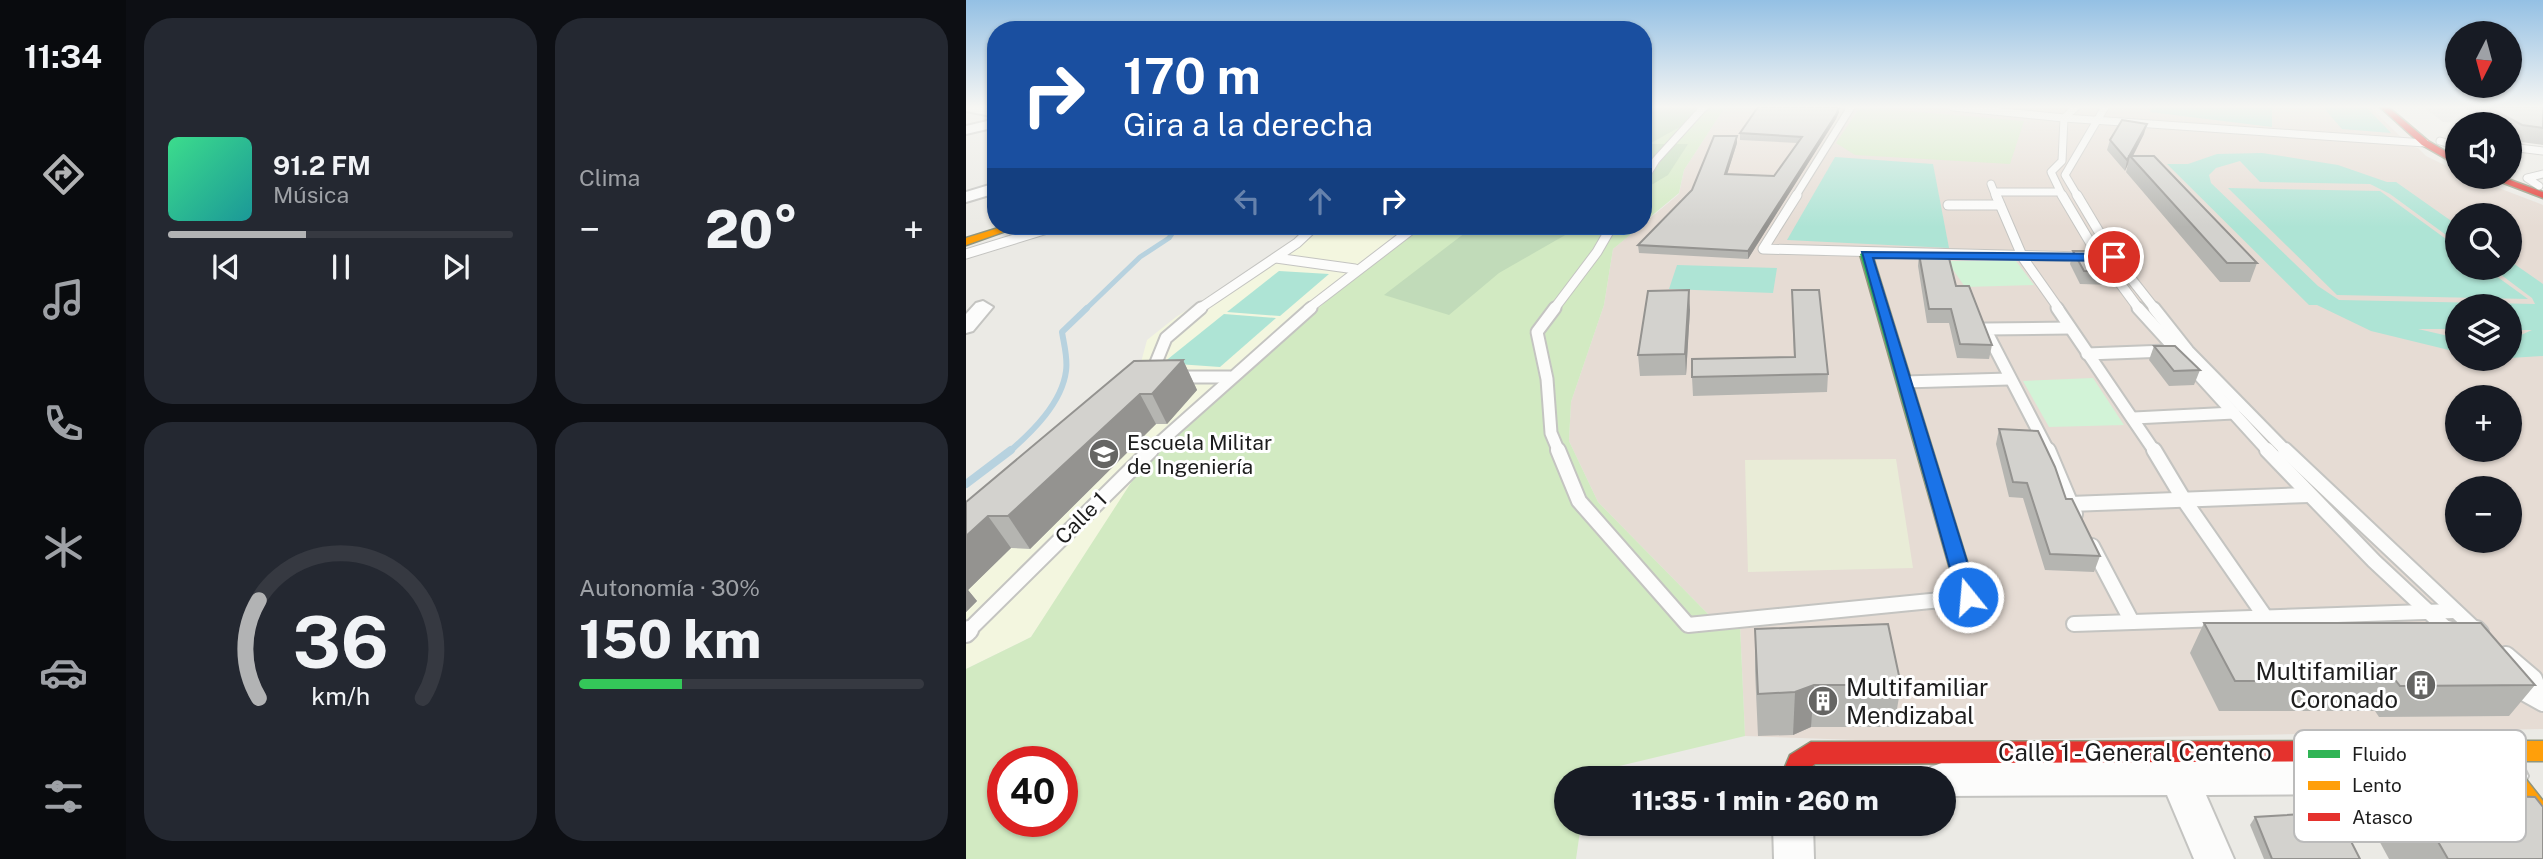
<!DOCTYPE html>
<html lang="es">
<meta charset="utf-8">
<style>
body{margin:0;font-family:"Public Sans",sans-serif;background:#242831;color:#f1f3f6;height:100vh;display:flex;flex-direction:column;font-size:26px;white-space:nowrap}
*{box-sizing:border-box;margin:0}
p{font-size:23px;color:#9ea1a6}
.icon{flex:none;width:38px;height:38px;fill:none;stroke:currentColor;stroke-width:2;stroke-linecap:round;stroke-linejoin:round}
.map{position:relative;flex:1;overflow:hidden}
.side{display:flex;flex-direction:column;gap:18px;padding:18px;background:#0d0f14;width:840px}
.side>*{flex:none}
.hud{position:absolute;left:21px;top:21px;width:665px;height:214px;border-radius:28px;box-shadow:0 2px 5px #0004;background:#1a4fa0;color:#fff;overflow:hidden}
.needle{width:46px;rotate:186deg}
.buttons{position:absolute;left:1479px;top:21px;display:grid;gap:14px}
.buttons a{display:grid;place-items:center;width:77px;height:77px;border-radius:50%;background:#171b24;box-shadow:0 2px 5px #0004;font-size:35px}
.speed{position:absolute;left:21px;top:746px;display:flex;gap:14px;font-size:35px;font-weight:700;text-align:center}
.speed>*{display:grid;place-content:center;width:91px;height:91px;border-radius:50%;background:#171b24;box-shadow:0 2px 5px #0004;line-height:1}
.speed .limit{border:10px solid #d22;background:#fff;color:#111}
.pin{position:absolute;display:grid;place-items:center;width:60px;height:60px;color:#fff;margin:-30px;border:4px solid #fff;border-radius:50%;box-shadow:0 2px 7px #0007}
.me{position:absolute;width:77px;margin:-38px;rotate:343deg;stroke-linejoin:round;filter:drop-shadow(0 0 5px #0008)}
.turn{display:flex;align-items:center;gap:24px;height:147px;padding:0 21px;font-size:32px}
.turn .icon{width:91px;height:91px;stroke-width:2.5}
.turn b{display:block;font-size:49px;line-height:60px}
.lanes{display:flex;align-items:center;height:66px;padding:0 21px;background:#0003;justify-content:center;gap:35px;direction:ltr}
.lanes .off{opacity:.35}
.big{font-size:52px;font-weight:800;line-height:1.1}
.side .tile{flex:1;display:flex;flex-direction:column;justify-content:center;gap:10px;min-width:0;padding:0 24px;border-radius:28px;background:#242831}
.side .dial{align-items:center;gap:0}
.dial svg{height:182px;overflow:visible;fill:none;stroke:#363941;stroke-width:7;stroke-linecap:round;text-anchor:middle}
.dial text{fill:#f1f3f6;stroke:none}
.song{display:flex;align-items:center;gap:21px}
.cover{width:84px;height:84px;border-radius:10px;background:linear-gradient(135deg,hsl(150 70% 55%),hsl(180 70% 35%))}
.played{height:7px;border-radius:4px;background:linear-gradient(90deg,#b2b3b4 40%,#363941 40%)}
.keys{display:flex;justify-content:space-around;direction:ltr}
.heat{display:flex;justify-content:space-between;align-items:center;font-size:38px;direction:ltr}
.charge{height:10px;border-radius:5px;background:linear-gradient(90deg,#34c759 30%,#363941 0)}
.side .tiles{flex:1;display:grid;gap:18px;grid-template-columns:repeat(2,1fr)}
.trip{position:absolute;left:588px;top:766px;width:402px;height:70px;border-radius:35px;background:#171b24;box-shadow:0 2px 5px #0004;font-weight:800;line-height:70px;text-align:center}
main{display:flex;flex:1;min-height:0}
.dock{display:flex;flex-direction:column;width:126px;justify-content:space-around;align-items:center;background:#090b0e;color:#9ea1a6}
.dock .icon{width:49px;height:49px}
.dock .selected{color:#b2b3b4}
.dock b{font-size:32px;color:#f1f3f6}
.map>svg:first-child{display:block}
</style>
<main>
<nav class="dock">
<b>11:34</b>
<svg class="icon selected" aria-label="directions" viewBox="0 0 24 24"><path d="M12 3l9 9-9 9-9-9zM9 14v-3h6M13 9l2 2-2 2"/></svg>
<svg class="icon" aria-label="music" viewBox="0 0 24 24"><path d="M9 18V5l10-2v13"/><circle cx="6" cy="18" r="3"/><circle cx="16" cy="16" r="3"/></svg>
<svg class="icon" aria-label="phone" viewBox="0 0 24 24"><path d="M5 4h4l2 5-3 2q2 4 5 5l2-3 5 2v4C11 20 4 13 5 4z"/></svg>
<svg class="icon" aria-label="climate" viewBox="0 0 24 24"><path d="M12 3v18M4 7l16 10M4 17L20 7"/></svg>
<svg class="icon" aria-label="car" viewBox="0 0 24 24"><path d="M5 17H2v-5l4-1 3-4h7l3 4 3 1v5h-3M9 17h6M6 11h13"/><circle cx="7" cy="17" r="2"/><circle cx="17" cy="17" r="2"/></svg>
<svg class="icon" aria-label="filters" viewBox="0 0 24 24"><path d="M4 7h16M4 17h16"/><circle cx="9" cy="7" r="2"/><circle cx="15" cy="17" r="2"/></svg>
</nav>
<section class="side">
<div class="tiles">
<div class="tile">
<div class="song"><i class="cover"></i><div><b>91.2 FM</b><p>Música</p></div></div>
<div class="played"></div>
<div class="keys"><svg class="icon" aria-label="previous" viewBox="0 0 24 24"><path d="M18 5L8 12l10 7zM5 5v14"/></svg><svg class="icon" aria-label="pause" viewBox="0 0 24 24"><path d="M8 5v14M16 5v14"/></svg><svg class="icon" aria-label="next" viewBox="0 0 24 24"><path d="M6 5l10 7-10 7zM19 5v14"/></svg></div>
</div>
<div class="tile"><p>Clima</p>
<div class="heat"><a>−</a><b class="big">20°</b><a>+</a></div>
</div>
<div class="tile dial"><svg viewBox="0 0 100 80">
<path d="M14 69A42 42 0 1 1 86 69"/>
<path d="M14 69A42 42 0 0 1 14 26" stroke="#b2b3b4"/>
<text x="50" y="56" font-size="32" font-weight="700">36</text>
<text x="50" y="72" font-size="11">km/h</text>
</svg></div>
<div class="tile"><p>Autonomía · 30%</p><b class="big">150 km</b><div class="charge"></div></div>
</div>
</section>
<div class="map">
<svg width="1577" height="859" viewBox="0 0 1577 859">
<rect width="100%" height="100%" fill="#ebeae5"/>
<path fill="#f3f6df" d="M343,226h115l-64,46 -104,91 -173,196 -52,78 -65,32v-152l170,-136 11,-41 29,-23 116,-74z"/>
<path fill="#e6dcd4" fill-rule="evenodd" d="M759,107h645l31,30 -3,2 6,6 14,3 8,8 31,15v6h13l73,28v524l-630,13 -168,-6 -5,-112 -31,-9 -111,-113 -29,-61 2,-39 33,-97 9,-56 66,-55 5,-24zM1491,215h53v53h-53zM1491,306h53v53h-53zM1491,397h53v53h-53zM1491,488h53v53h-53z"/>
<path fill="#e9ecd7" d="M930,459l17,109 -165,4 -3,-112z"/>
<g fill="#d2eac2" fill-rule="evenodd">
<path d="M677,107h82l-41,63 -5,23 -36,30z"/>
<path d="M894,107l164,14 -14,43 -155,-9 -19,-12z"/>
<path d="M458,226h217l-28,23 -9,56 -33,97 -2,39 29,61 111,113 31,9 5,112 -155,37 -1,6h-23v45h15l-5,35h-610v-190l65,-32 103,-159 36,-41 190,-165zM37,761h59v60h-59z"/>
</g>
<g fill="#c1dbb9">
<path d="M677,107h73l-67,37h39l-20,31 -25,15z"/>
<path d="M508,226h107l-82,47 -50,42 -65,-20z"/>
</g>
<g fill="#d2f3d7">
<path d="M981,261h69l18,24 -69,2z"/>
<path d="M1127,378l31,47 -75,2 -26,-46z"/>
</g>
<g fill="#aee4d5">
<path d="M1186,107h120v20l-122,-15z"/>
<path d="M1357,107h43l25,26 -49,-4z"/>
<path d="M1296,153l76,12 49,17h9l61,43v18l-67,-49 -20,-10 -110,-2 -20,-21 -24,7 -7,7 2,8 107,103 21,14 196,4 -3,-6 -40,-30h18v-7l33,23v72l-33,2v-18l22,-10h-22v-24h-53v23h-39l39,9v14l-86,-21 -54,-26h-8l-142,-141h21l29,-10z"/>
<path d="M869,157l98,7 16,84 -162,-8z"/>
<path d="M1262,188l152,3 77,56v21h28l43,31 -191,-4z"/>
<path d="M711,265l100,3 -4,25 -104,-4z"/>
<path d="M313,271l50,3 -49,42 -53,-4z"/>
<path d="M258,314l52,4 -56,49 -57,-4z"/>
</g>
<path fill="#dad9d7" d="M1457,107h39l21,17 -40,-2z"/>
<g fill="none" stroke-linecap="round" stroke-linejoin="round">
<path stroke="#b7d2df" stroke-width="5" d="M120,309l54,-52 29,-19 8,-12"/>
<path stroke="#b7d2df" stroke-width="6" d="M43,452c23,-20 53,-49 57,-81 2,-13 -2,-26 -4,-39l25,-24"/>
<path stroke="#b7d2df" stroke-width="8" d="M0,484l45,-34"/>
<g stroke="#c4c4c1" stroke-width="9">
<g id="lane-far4">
<path d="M987,107l111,11 361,25"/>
<path d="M1474,141l17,5"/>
<path d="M1544,147l33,4"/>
<path d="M677,181l13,-21 48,-53"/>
<path d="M1025,184l5,13"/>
<path d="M1573,186l-12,-8 16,-4"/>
<path d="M1029,192h65"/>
<path d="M829,197l56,-90"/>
<path d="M1097,197l-12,-25 11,-11 2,-43 12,-11"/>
<path d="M1112,197l-13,-22 40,-68"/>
</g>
</g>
<g stroke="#c4c4c1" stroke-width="11">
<g id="lane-far3">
<path d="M831,195l-34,54 323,8"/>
<path d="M1030,195l27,63 36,51"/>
<path d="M1096,195l29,49 48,65"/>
<path d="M1111,195l37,62 41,52"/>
<path d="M982,205h52"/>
<path d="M0,254l91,-28"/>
<path d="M310,258l79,11"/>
<path d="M233,309l98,-66 18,-17"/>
<path d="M342,309l108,-83"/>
<path d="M588,309l43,-57 15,-26"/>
</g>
</g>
<g stroke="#c4c4c1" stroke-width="15">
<g id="lane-far2">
<path d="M589,308l-18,24 10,47 4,54 8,19"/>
<path d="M1091,308l98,144"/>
<path d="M1172,308l131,144"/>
<path d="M1188,308l34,43 99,101"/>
<path d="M1121,354l80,-3"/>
<path d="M185,375l15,-37 35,-30"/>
<path d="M209,377h55"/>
<path d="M938,382l105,-3"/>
<path d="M1168,418l100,-5"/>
<path d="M183,452l162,-144"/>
<path d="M1083,452l-64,-123 85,-1"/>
</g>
</g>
<g stroke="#c4c4c1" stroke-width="18">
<g id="lane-far1">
<path d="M592,450l21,51 109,124 273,-27"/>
<path d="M1082,450l27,64"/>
<path d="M1188,450l30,50 82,118"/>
<path d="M1301,450l107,111 76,71"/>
<path d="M1319,450l193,182"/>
<path d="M1104,504l239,-9"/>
<path d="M1126,546l40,76"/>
<path d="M1108,624l380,-13"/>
<path d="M1,632l184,-182"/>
</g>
</g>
<g stroke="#c4c4c1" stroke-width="22">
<g id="lane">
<path d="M1482,630l3,3"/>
<path d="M1510,630l3,3"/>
<path d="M0,633l3,-3"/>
<path d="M1540,656l27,23 7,19"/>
<path d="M1550,687l27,15"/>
</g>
</g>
<g stroke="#c4c4c1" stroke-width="4">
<g id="street">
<path d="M0,107l30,2v8l-30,-6z"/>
<path d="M30,119v8l-30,7v-8z"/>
<path d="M30,183v10l-30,9v-10z"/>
<path d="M17,301l10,6 -20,24 -7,2v-19l10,-11z"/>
<path d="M1208,749l13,5 3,7 319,-2 13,5 6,12 -6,12 -13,5 -303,2 28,64h-40l-27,-64 -223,1v-17h-19l6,-12 13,-5 214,-1 3,-7z"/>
<path d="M807,824h40l1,35h-40z"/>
</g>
</g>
<g stroke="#90957c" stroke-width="3">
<path id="fast" d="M900,251l6,3 106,343 -3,5 -7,2 -7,-2 -3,-5 -98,-343z"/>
</g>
<g stroke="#90957c" stroke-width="3">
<g id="slow">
<path d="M39,226h15l-54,19v-7z"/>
<path d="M1411,741h166v20h-166l-8,-3 -4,-7 4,-7z"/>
<path d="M1543,765l8,3 26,33v32l-9,-3 -33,-46 -4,-8 4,-8z"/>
</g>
</g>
<g stroke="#90957c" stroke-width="3">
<g id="jam">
<path d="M1414,107h8l40,34 29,17v7l-35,-20z"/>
<path d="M1522,177h14l41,15v6z"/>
<path d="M1411,741l8,3 4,7 -4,7 -8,3 -562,3 -8,6 -3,9h-24l10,-24 21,-13z"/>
</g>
</g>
<use href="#lane-far4" stroke="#fcfcfb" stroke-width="7"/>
<use href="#lane-far3" stroke="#fcfcfb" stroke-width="9"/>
<use href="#lane-far2" stroke="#fcfcfb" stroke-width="11"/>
<use href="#lane-far1" stroke="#fcfcfb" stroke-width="14"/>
<use href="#lane" stroke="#fcfcfb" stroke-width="18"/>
<use href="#street" fill="#fcfcfb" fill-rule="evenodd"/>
<use href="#fast" fill="#30b455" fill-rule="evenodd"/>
<use href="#slow" fill="#ff9f0a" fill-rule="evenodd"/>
<use href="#jam" fill="#e5322d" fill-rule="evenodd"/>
</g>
<g fill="#b5b5b1">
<path d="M1497,107h80v38l-30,-4 -3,-2v-15h-26z"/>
<path d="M873,112l-3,7 -88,140 -109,-6 -1,-8 54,-55 45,-54v7l-10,31 47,2 23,-33 -57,-3v-7z"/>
<path d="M1178,134l-12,22 125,107 -7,19h-30l-94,-110 2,-8 -3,7 -18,-21 3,-10z"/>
<path d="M1107,251l43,21 -3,13 -33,-1 -10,-20z"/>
<path d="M953,254l37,32 36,59 -3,14 -32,-1 -8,-35h-22l-9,-57z"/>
<path d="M826,290l36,84 -1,18 -134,4 -1,-19 102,-20 -2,-50z"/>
<path d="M724,310l-4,65 -46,1 -2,-21z"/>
<path d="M1188,346l46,24 -6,15 -25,1 -20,-26z"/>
<path d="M217,360l14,30 -30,34h-11l-126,125 -19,-1 -43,42 9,11 -11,11v-110z"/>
<path d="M1033,429l67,70 34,57 -6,16 -49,-2 -22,-72 -14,-1 -13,-53z"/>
<path d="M1238,623l331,62 -26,31 -130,1 -4,-6h-156l-29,-58z"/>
<path d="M789,629l146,56 -7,42h-83l-18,8 -35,1 -3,-65z"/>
<path d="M1444,793l133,66h-154l-13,-24z"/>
<path d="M1289,817l105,42h-96l-14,-34z"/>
</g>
<g fill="#949390">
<path d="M873,107v5l-3,7 -88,140v-8z"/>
<path d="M1181,124l-3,10 -12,24 -2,-2 -2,8 -3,7 2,-11z"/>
<path d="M771,136v7l-12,38v-7z"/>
<path d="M723,290l1,20 -4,65 -1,-21z"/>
<path d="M217,360l14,30 -30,34 -15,-30z"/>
<path d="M174,394l16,30 -126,125 -22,-33z"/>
<path d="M22,516l23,32 -43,42 9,11 -11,11v-76z"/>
<path d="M848,685l-3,42 -18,8 2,-43z"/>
</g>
<g fill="#d3d2ce" stroke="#949390" stroke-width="2">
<path d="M792,107h81l-2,6 -89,138 -110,-6 54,-55 22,-54h23l-12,38 49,2 28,-39 -62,-4z"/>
<path d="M1523,107h54v21l-21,-3z"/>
<path d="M1156,120l25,4 -20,36 -17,-20z"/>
<path d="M1164,156h24l103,107h-30z"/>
<path d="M1107,251h28l15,21 -32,-1z"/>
<path d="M953,254h29l8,32h13l23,59 -32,-1 -9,-35h-22z"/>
<path d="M723,290l-4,64 -47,1 10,-64z"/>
<path d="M826,290h27l9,84 -136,3v-18l103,-2z"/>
<path d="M1188,346h21l25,24 -26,1z"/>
<path d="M217,360l-31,34h-12l-132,122h-20l-22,20v-34l168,-141z"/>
<path d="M1033,429l39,2 17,36 11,32h6l28,57 -50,-2 -23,-71 -14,-1z"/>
<path d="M1238,623h277l54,62 -135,1 -4,-5h-161z"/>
<path d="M922,624l13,61h-87l-19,7 -37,2 -3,-65z"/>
<path d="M1444,793l125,4 8,10v52h-95z"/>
<path d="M1370,812l24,47h-88l-17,-42z"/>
</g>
<linearGradient id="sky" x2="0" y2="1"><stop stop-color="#94c0e4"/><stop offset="0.47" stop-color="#f6f6f3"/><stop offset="1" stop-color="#f6f6f3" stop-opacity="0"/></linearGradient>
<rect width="1577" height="227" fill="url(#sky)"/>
<path fill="#1a73e8" stroke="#114b97" stroke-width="2" d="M896,252l252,2 6,3 -6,4 -241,-3 105,339 -3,6h-14l-3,-6z"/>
<defs>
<g id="university-disc" transform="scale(1.575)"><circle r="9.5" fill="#656563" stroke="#fff"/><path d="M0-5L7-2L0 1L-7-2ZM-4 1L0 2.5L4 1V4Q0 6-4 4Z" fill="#fff"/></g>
<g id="building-disc" transform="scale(1.575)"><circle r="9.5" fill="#656563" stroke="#fff"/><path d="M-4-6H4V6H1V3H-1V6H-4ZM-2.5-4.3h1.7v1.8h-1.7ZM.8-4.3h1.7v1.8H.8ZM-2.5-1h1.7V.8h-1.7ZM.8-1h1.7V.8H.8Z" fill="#fff"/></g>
</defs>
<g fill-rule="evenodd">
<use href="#university-disc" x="138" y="454"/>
<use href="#building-disc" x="1455" y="685"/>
<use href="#building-disc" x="857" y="701"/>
</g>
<g text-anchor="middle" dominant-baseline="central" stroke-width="6" stroke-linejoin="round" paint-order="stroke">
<g font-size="21" fill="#1d1d1d" stroke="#fff" text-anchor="start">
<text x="161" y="442">Escuela Militar<tspan x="161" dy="24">de Ingeniería</tspan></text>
</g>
<g font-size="21" fill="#1d1d1d" stroke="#fff">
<text transform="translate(115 518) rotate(-45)">Calle 1</text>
</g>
<g font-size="24" fill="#1d1d1d" stroke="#fff" text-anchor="end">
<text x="1432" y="671">Multifamiliar<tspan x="1432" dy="28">Coronado</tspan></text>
<text x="880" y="687" text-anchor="start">Multifamiliar<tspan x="880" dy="28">Mendizabal</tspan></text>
</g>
<g font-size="24" fill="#1d1d1d" stroke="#fff">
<text x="1169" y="752">Calle 1 - General Centeno</text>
</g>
</g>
<rect x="1328" y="730" width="232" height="112" rx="10" fill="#fff" stroke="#bbb" stroke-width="2"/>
<rect x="1342" y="750" width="32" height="8" fill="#30b455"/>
<rect x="1342" y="781" width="32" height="9" fill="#ff9f0a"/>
<rect x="1342" y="813" width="32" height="8" fill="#e5322d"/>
<g font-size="19" fill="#1d1d1d">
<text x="1386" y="761">Fluido</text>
<text x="1386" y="792">Lento</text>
<text x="1386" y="824">Atasco</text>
</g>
</svg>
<div class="buttons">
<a><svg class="needle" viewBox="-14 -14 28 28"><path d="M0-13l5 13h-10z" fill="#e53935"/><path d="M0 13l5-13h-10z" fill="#9ea1a6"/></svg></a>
<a><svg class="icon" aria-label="sound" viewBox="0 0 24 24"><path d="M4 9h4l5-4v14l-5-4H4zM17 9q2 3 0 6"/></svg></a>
<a><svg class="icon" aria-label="search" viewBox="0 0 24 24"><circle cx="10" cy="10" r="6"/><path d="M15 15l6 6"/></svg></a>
<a><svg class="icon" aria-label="layers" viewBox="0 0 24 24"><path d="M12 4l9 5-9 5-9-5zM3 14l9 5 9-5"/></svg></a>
<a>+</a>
<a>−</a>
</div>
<div class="speed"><div class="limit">40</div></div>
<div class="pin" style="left:1148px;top:257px;background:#d93025"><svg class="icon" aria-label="arrive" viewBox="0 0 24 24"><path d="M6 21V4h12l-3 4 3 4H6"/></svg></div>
<svg class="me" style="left:1002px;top:597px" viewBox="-20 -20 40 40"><circle r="17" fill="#1a73e8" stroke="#fff" stroke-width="3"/><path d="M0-11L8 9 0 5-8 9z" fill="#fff"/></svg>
<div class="trip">11:35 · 1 min · 260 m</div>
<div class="hud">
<div class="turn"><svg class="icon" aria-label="right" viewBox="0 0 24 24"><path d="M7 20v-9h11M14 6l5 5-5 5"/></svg><div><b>170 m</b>Gira a la derecha</div></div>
<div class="lanes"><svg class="icon off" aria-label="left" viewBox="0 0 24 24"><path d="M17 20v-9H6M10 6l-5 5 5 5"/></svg><svg class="icon off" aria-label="ahead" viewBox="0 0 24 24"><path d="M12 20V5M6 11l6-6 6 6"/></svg><svg class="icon" aria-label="right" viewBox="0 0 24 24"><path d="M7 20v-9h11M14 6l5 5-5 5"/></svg></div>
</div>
</div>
</main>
